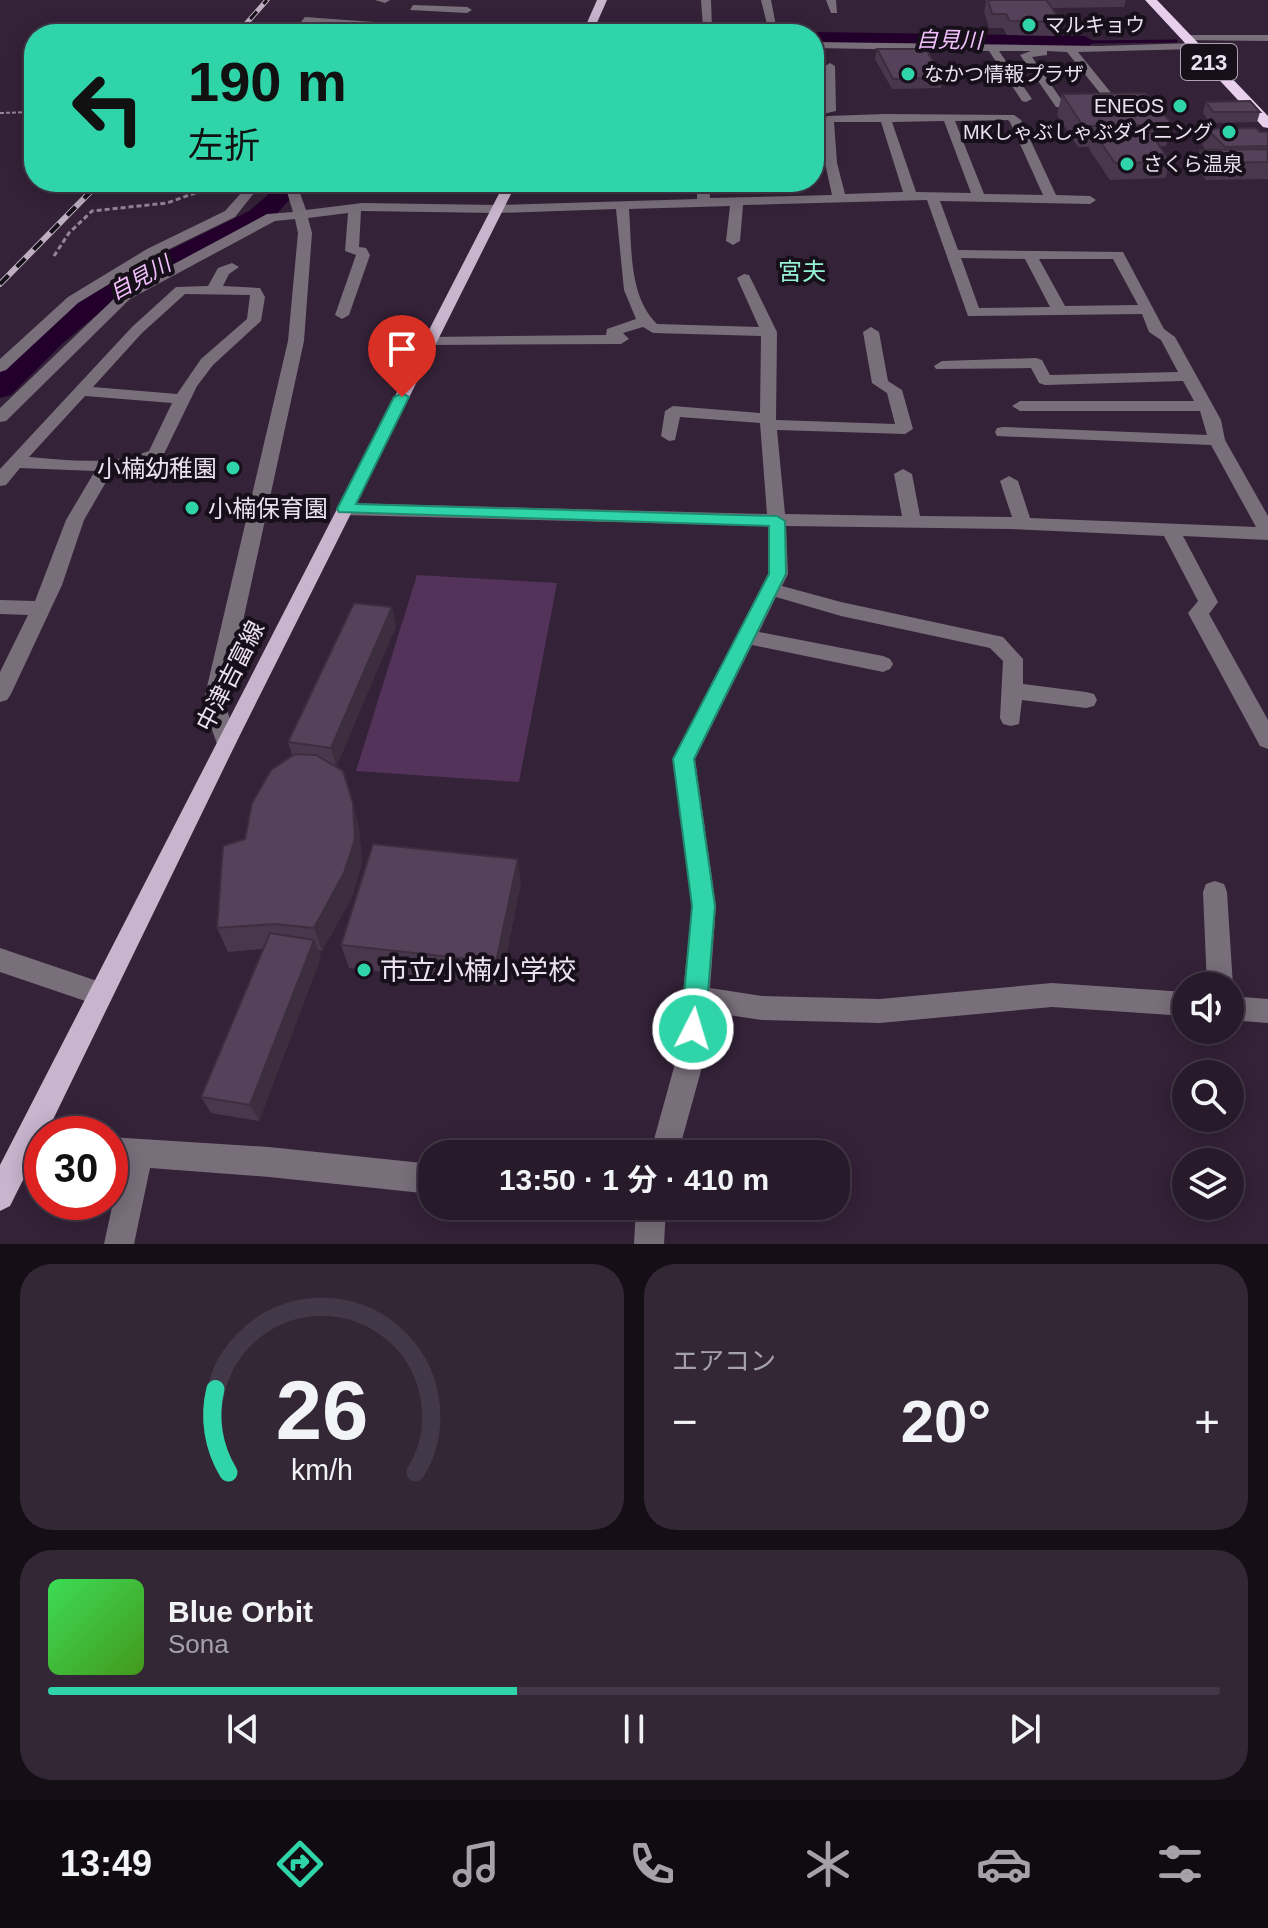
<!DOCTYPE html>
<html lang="ja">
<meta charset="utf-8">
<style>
body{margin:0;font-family:Arial,"Noto Sans JP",sans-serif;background:#332736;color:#f1f3f6;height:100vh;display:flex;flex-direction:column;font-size:30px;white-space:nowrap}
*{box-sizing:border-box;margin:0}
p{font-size:26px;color:#a4a1a8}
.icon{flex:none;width:44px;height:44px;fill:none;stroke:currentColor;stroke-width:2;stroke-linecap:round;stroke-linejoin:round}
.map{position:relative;height:1244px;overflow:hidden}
.details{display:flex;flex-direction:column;gap:20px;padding:20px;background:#150e17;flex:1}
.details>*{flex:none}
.banner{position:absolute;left:24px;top:24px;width:800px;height:168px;border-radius:32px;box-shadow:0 4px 20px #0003,0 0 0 2px #433847;background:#30d4a9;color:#111;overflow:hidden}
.fabs{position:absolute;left:1172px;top:972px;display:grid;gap:16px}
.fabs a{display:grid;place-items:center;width:72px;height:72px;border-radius:50%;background:#271a2a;box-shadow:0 4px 20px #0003,0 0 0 2px #433847;font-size:40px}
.speed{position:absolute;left:24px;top:1116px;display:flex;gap:16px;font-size:40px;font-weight:700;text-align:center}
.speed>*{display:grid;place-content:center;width:104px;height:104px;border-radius:50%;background:#271a2a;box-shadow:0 4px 20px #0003,0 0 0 2px #433847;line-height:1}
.speed .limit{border:12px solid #d22;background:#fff;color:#111}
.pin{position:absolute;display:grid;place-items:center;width:68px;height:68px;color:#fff;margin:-82px -34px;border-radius:50% 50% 50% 0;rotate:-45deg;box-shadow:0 0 8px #0007}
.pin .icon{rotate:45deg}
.me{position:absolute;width:88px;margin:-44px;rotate:5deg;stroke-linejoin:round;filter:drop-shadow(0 0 6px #0008)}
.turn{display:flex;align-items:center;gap:28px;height:168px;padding:0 32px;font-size:36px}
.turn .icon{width:104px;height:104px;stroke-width:2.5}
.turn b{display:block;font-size:56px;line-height:68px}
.big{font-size:60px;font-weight:700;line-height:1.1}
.details .tile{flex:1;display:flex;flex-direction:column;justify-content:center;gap:12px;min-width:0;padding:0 28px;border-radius:32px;background:#332736}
.details .dial{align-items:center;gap:0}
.dial svg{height:208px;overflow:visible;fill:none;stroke:#433847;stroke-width:7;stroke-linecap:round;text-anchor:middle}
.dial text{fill:#f1f3f6;stroke:none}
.song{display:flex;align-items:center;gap:24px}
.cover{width:96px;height:96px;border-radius:12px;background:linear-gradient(135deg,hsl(130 70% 55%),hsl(100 70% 35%))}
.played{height:8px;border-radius:4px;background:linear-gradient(90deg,#30d4a9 40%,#433847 40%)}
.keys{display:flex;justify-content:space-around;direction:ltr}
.heat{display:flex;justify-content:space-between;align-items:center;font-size:44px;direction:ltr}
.details .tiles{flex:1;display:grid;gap:20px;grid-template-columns:1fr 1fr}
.tile:last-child{grid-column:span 2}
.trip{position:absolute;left:418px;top:1140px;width:432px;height:80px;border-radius:32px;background:#271a2a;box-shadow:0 4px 20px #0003,0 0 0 2px #433847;font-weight:700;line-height:80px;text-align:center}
.tabs{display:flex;height:128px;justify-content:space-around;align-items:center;background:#100a11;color:#a4a1a8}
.tabs .icon{width:56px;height:56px}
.tabs .on{color:#30d4a9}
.tabs b{font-size:36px;color:#f1f3f6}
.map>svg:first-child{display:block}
</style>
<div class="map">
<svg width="1268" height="1244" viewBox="0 0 1268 1244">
<rect width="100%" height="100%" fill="#342238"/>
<path fill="#54335b" d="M417,575l140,8 -38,199 -163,-11z"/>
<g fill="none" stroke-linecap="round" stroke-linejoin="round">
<path stroke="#23002b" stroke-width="3" d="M1085,42l91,-1"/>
<g fill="#23002b" fill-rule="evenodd">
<path d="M814,32l271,4 10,6 -10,6 -271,-4v-10h-7z"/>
<path d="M273,182h24l-7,17 -16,18 -123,63 -45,27 -43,36 -52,52 -11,3v-26l43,-42 43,-35 46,-26 117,-58 18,-15z"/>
</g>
<path stroke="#938496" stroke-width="2" stroke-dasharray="4 2" stroke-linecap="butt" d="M0,113l34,-1"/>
<path stroke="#938496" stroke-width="3" stroke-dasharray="5 3" stroke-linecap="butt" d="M54,256l15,-23 23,-22 75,-8 59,-21"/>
<g fill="#796f7b" fill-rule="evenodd">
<path d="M375,0h15l-5,3z"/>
<path d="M701,0h10l1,29 -9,-2z"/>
<path d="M761,0h10l5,26 -9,-2z"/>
<path d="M826,0h10l1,13h-6z"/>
<path d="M413,5l54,2 5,3 -5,3 -57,-3z"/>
<path d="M305,17l96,7 187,5 5,3 -44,2 -148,-4 -100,-8z"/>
<path d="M1187,35h81v6l-85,-1v-4z"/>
<path d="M814,42l284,4 96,-3 5,3 -5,3 -116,3 43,53 -9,5 -56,-3 -36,-52 11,-4h-32l33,48 -6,3 -4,-1 -33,-50 -175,-3zM1047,51l20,1 41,51 -45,-1 -31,-45 15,-2z"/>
<path d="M830,63l5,3 1,45 -22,5v-6l10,-2 1,-42z"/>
<path d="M885,114l129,1 7,5 35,75 34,1 6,4 -6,4 -150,-3 18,49 165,2 41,77 11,8 46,83 4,20 43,76v24l-85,-4 35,66 -9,12 59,106v29l-8,-3 -72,-133 10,-12 -34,-65 -153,-7 -225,-3 2,48 -6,12 59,16 162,35 20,22v25l63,8 8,2 3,6 -3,6 -8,2 -64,-8 -3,24 -8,2 -8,-2 -3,-6 3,-57 -13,-13 -149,-32 -65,-19 -17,35 124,24 7,3 3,5 -3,5 -7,3 -131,-27 -57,114 21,147 -6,82 52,8 118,3 172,-16 134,9v24l-134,-9 -172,16 -118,-3 -54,-8 -4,48 -26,94h-28l26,-94 16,-154 -19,-147 95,-185v-48l-423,-11 -9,-6 9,-6 422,11 -7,-91 -80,-6 -5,23 -6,1 -8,-5 4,-25 8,-5 87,7 1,-77 -108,-3 -10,-6 -20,6 6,6 -8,5 -196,1 -3,-3 8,-5 176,-2 1,-6 29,-10 -12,-29 -8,-81 -119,4 -136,-2 -2,36 7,1 4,7 -21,60 -7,4 -7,-4 21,-60 -11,-4 3,-38 -40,5 4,15 -8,108 -79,363 12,37 -3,6 -8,3 -8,-3 -15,-43 85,-363 10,-108 -3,-14 -20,2 -145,78 -124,122 -6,1v-14l120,-115 147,-79 26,-2 -9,-30h12l10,28 56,-7 135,2 200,-6v-17h12l1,16 122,-3 -7,-32 -3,-44 6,-3zM1008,120l2,2 33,73 -59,-1 -29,-73zM944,121l27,72 -55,-1 -24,-70zM834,122h47l22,70 -58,2 -8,-31zM927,200l41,116 174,-2 7,18 12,8 17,32 -128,3 -8,-15 -6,-2 -94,3 -8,5 2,3 95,-1 8,15 6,2 138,-4 11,20h-174l-8,5 8,5h180l7,24 -204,-8 -6,1 -2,4 2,4 214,9 45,82 -226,-9 -12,-37 -9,-5 -9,5 12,36 -92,-1 -8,-42 -9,-5 -9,5 8,42 -117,-2 -8,-84 128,4 8,-5 -11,-39 -14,-9 -9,-49 -8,-5 -8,5 9,51 15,10 8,31 -119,-4 1,-88 -28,-57 -5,-1 -7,4 22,49 -102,-3c-29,-28 -25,-79 -28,-115l101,-3 -4,35 7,4 7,-4 3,-36zM961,258l64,1 25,48 -71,1zM1039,259h74l25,46 -73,1z"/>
<path d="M244,182h12l-2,11 -19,24 -78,38 -79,48 -72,67 -6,2v-13l68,-62 79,-48 78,-38 17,-19z"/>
<path d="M232,263l7,4 -10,7 -6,12 37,2 5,9 -4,24 -48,44 -16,21 -35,72 -49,12 -29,50 -22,65 -51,109 -4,6 -7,2v-30l28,-57 -28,-1v-14l35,1 31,-81 29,-49 -75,-3 -14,17 -6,1v-17l132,-142 44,-40 32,-1 10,-18zM185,294l65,1 -3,24 -46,40 -24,35 -84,-7 49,-54zM85,396l87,7 -23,48c-37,15 -81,9 -120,6z"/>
<path d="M1215,881l9,3 3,8 6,94 -3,7v-7h-23l-4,-94 3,-8z"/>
<path d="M0,948l109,37 4,9 -4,9 -9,3 -100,-34z"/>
<path d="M1230,996l38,3v24l-38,-3z"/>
<path d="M110,1137l159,10 163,17v30l-163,-17 -119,-9 -16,76h-30l17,-78 -11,-1z"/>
<path d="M636,1206h30l-2,38h-30z"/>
</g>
<g fill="#c8b4cd" fill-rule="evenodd">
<path d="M597,0h10l-15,34h-10z"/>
<path d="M505,182h12l-280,559 -191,393h-4v8l-32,64 -10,5v-46z"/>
</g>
<path fill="#e8d0ed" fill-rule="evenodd" d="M1145,0h12l111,116v12l-5,-1z"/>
<g stroke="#bcafc0" stroke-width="5">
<path id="rail-far1" d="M237,34l30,-34"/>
</g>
<g stroke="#bcafc0" stroke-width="6">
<path id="rail" d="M0,284l100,-102"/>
</g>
<use href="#rail-far1" stroke="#170f19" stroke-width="3" stroke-dasharray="10" stroke-linecap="butt"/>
<use href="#rail" stroke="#170f19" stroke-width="4" stroke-dasharray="12" stroke-linecap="butt"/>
</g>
<g fill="#49384d">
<path d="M985,0h141l-2,7 -72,1 10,14 -3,14 -52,-1 -4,-7h-14l-5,-16 2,-10z"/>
<path d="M877,49l66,29 -2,10 -49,1 -17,-30z"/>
<path d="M1062,94l111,31 -7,21h-6l10,16 -5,16 -55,2 -21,-31 1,-2h-12l-21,-32z"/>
<path d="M1206,102l54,10 -3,10 -48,1 -6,-11z"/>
<path d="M1207,129l61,3v47l-62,1 -12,-14 6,-16h6l-4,-5z"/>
<path d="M392,607l4,19 -60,141 -2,-1 25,62 3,35 -10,34 -30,54h-4l3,6 -62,164 -48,-8 -10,-16 62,-148 -35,3 -11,-24 28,-89 47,-84 -4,-13z"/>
<path d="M521,883l-21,102 -151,-17 -8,-23z"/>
</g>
<g fill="#3c2e3e">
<path d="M392,607l4,19 -60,141 -5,-19z"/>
<path d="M353,803l6,25 3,35 -10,34 -30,54 -8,-23z"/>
<path d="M518,859l3,24 -21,102 -4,-23z"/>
<path d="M314,940l7,17 -62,164 -9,-16z"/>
</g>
<g fill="#554159" stroke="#3c2e3e" stroke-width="2">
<path d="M988,0h58l16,22 -52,-1 -4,-7h-14z"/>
<path d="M877,49h49l17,29 -50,1z"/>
<path d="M1145,93l28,32 -90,1 -21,-32z"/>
<path d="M1250,101l10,11h-47l-7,-10z"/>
<path d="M1256,128l4,4h8v14l-43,1 -18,-18z"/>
<path d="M1094,133h57l19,29 -55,1z"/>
<path d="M1267,149l1,13 -56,1 -12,-13z"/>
<path d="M354,603l38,4 -61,141 -43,-6z"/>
<path d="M295,754l21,1 27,16 10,32 2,36 -11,34 -30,55 -40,-4 -57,4 6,-82 22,-7 7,-36 19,-33z"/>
<path d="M373,844l145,15 -22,103 -155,-17z"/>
<path d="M270,933l44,7 -64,165 -49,-8z"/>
</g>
<path fill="#30d4a9" stroke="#1f8a6e" stroke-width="2" d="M402,393l7,4 -53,107 421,12 8,5 1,53 -92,185 21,147 -10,123 -3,8 -9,4 -9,-4 -3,-8 11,-123 -19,-147 96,-185v-48l-430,-14 -2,-3 57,-112z"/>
<g fill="#30d4a9" stroke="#170f19" stroke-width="3">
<circle cx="1029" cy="25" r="8"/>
<circle cx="908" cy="74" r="8"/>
<circle cx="1180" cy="106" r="8"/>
<circle cx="1229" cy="132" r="8"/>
<circle cx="1127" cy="164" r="8"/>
<circle cx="233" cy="468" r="8"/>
<circle cx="192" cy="508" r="8"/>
<circle cx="364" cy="970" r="8"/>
</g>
<g text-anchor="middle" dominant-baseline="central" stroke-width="8" stroke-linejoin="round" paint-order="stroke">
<g font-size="20" fill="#ede1f0" stroke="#170f19" text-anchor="start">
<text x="1045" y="25">マルキョウ</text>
<text x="924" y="74">なかつ情報プラザ</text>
<text x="1164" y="106" text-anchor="end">ENEOS</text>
<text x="1213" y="132" text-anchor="end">MKしゃぶしゃぶダイニング</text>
<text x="1143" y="164">さくら温泉</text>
</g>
<g font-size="22" font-style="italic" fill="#f2c0fd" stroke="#170f19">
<text transform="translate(949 40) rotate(1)">自見川</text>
<text transform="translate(140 278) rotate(-29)">自見川</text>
</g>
<rect fill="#170f19" stroke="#ada2b0" stroke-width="2" x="1181" y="44" width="56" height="36" rx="6"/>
<g font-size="22" font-weight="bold" fill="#ede1f0">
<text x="1209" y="62">213</text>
</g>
<g font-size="24" fill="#95f2d2" stroke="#170f19">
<text x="802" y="271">宮夫</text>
</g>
<g font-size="24" fill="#ede1f0" stroke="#170f19" text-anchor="end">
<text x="217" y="468">小楠幼稚園</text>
<text x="208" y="508" text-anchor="start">小楠保育園</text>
</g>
<g font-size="24" fill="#ede1f0" stroke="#170f19">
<text transform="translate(230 676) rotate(-63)">中津吉富線</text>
</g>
<g font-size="28" fill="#ede1f0" stroke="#170f19" text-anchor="start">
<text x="380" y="970">市立小楠小学校</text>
</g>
</g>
</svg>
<div class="fabs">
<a><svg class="icon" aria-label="sound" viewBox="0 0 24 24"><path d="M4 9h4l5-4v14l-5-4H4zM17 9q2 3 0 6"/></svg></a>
<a><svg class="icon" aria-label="search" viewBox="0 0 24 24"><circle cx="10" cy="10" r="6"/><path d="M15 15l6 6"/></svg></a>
<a><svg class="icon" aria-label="layers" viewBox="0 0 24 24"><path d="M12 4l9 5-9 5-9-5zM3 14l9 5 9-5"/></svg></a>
</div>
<div class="speed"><div class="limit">30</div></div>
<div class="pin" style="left:402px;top:397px;background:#d93025"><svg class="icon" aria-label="arrive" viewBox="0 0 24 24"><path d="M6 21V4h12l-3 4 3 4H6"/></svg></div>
<svg class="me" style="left:693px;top:1029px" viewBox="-20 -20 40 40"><circle r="17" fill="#30d4a9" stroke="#fff" stroke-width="3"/><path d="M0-11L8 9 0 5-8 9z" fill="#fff"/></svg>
<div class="trip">13:50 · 1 分 · 410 m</div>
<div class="banner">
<div class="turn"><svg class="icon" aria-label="left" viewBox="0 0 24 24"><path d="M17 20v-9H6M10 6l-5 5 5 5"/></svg><div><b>190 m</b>左折</div></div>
</div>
</div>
<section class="details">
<div class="tiles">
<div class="tile dial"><svg viewBox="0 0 100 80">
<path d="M14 69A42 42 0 1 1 86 69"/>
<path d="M14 69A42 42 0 0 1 9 37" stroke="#30d4a9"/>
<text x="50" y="56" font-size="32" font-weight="700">26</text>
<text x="50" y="72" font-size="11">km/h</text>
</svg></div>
<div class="tile"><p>エアコン</p>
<div class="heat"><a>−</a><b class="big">20°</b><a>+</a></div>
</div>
<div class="tile">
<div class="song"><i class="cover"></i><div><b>Blue Orbit</b><p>Sona</p></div></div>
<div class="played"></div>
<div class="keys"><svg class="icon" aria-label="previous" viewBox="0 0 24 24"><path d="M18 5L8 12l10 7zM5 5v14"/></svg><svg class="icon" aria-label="pause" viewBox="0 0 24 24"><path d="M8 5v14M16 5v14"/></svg><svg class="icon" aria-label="next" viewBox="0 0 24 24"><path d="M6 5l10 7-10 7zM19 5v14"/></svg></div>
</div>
</div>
</section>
<nav class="tabs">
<b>13:49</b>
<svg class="icon on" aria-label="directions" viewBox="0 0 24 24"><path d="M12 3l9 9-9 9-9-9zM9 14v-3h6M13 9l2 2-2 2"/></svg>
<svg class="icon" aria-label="music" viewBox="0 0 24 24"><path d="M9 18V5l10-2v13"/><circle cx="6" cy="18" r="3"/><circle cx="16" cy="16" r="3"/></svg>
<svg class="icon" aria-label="phone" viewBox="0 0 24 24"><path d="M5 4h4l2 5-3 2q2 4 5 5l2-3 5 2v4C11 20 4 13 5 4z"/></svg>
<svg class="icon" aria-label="climate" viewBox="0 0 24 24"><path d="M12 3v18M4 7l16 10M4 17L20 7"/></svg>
<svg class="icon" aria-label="car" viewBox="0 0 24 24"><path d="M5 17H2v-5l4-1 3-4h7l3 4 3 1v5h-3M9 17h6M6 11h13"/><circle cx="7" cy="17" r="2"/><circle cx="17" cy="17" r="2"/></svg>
<svg class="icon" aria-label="filters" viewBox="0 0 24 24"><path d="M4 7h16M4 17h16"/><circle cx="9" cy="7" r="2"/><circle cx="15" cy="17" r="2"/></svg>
</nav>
